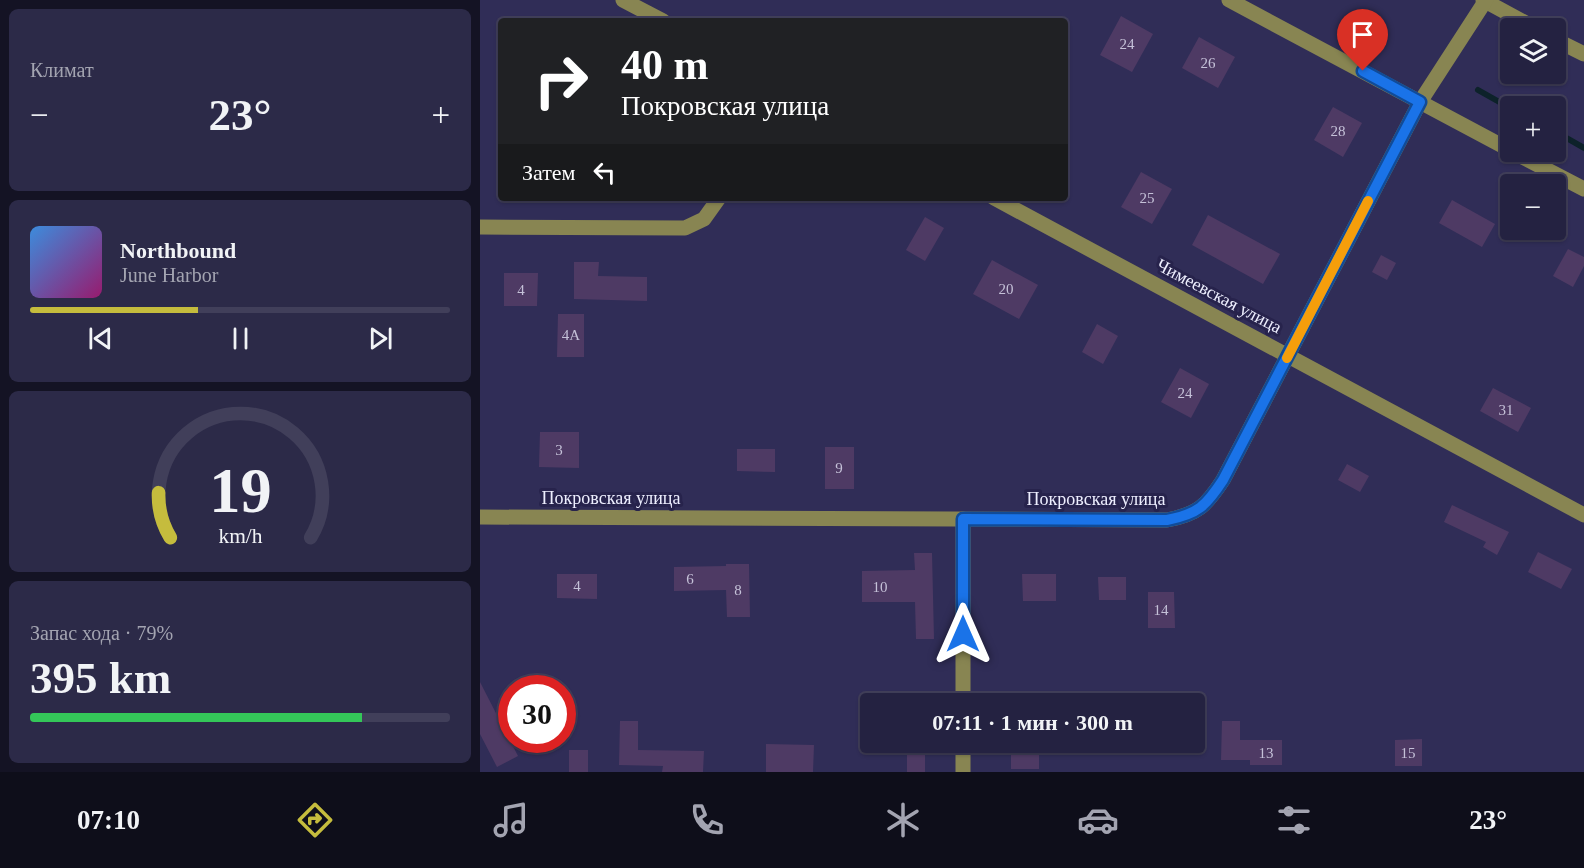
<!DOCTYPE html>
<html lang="ru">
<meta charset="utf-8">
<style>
body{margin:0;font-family:Georgia,serif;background:#2c2a48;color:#f1f3f6;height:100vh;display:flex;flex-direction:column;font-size:22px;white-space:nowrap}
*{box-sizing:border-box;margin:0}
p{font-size:20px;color:#a3a4b1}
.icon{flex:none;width:33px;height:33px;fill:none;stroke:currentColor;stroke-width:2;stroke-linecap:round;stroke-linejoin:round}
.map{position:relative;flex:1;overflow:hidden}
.details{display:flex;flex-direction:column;gap:9px;padding:9px;background:#141324;width:480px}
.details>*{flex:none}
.hud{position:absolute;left:18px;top:18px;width:570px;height:183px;border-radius:6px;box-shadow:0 2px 4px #0004,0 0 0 2px #413f5a;background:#202124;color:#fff;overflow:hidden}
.controls{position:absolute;left:1020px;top:18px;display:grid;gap:12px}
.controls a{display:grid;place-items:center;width:66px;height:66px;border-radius:6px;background:#242241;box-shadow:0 2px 4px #0004,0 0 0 2px #413f5a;font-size:30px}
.speed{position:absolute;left:18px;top:675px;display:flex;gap:12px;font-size:30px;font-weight:700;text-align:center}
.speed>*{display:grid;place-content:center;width:78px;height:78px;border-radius:50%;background:#242241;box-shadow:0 2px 4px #0004,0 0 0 2px #413f5a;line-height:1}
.speed .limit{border:9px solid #d22;background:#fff;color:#111}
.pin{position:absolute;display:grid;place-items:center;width:51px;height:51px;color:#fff;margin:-62px -26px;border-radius:50% 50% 50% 0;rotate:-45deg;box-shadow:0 0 6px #0007}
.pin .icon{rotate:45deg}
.me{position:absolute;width:66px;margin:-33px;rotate:0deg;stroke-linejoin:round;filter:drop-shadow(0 0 4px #0008)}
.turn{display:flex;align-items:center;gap:21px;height:126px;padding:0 24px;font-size:27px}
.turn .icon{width:78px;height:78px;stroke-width:2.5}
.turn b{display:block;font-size:42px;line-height:51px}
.then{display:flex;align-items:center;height:57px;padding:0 24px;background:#0003;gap:12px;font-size:22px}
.big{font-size:45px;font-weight:600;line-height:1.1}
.details .card{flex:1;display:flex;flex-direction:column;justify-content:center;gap:9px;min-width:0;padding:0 21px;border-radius:9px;background:#2c2a48}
.details .dial{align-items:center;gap:0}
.dial svg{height:156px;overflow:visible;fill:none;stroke:#413f5a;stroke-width:7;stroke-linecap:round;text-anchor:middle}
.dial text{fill:#f1f3f6;stroke:none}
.song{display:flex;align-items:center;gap:18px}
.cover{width:72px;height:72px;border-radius:9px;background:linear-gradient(135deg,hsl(210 70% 55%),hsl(320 70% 35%))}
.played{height:6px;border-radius:3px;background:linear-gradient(90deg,#c5bc3d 40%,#413f5a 40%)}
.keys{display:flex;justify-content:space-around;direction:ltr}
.heat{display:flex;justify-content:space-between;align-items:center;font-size:33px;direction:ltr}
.charge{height:9px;border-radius:4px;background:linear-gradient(90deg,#34c759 79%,#413f5a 0)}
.trip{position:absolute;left:380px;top:693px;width:345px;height:60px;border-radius:6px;background:#242241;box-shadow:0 2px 4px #0004,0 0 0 2px #413f5a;font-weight:600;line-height:60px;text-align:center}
.dock{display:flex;height:96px;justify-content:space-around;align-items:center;background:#0e0e1a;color:#a3a4b1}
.dock .icon{width:42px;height:42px}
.dock .current{color:#c5bc3d}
.dock b{font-size:27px;color:#f1f3f6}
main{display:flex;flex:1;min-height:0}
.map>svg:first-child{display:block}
</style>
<main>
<section class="details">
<div class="card"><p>Климат</p>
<div class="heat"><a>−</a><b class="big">23°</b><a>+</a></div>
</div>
<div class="card">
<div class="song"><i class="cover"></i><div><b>Northbound</b><p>June Harbor</p></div></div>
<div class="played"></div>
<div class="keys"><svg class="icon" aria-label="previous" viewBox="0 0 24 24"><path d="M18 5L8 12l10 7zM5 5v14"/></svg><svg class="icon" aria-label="pause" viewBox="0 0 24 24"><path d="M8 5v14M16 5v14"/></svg><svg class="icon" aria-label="next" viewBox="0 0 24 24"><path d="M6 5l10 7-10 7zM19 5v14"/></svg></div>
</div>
<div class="card dial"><svg viewBox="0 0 100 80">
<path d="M14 69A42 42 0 1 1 86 69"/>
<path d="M14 69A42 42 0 0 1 8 46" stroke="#c5bc3d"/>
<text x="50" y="56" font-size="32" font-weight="700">19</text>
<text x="50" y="72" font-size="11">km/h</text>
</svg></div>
<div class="card"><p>Запас хода · 79%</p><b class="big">395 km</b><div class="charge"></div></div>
</section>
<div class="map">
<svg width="1104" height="772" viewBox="0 0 1104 772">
<rect width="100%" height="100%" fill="#302d57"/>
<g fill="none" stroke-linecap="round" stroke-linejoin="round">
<g stroke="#0d222a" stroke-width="6">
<path d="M998,90l32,18"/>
<path d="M1076,132l28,16"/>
</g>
</g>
<g fill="#4e3a64">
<path d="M641,16l32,18 -21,38 -32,-17z"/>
<path d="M719,37l36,20 -17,31 -36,-20z"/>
<path d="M853,107l29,16 -19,34 -29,-17z"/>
<path d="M661,172l31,17 -20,35 -31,-17z"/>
<path d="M972,200l43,24 -13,23 -43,-24z"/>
<path d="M728,215l72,39 -17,30 -71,-39z"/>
<path d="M445,217l19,11 -19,33 -19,-11z"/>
<path d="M1088,249l16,8v9l-11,21 -20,-11z"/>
<path d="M901,255l15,8 -9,17 -15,-8z"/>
<path d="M512,260l46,25 -19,34 -46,-25z"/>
<path d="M94,262h25l-1,14 49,1v24l-73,-2z"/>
<path d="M24,273h34l-1,33h-33z"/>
<path d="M78,314h26v43h-27z"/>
<path d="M617,324l21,12 -15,28 -21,-12z"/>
<path d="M700,368l29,16 -18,34 -30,-16z"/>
<path d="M1013,388l38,20 -13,24 -38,-21z"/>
<path d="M60,432h39v36l-40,-1z"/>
<rect x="345" y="447" width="29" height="42"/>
<path d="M257,449h38v23l-38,-1z"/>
<path d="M867,464l22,12 -9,16 -22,-12z"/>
<path d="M972,505l57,27 -12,23 -14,-8 3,-5 -42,-20z"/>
<path d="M1058,552l34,17 -11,20 -33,-17z"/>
<path d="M434,553h18l2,86h-18l-1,-37h-53v-31l53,-1z"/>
<path d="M246,564h23l1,53h-23l-1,-27 -52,1v-24l52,-1z"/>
<path d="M77,574h40v25l-40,-1z"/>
<path d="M542,574h34v27h-33z"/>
<path d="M618,577h28v23h-27z"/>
<path d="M668,592h26l1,36h-27z"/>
<path d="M0,682l38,74 -21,11 -17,-33z"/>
<path d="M140,721h18v29l66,1 -1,21h-41l1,-6 -44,-1z"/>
<path d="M742,721h18v19h42v25h-32v-5h-29z"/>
<path d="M942,739v27h-27v-26z"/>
<rect x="531" y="742" width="28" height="27"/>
<path d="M286,744l48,1 -1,27h-47z"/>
<rect x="89" y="750" width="19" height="22"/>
<rect x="427" y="754" width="18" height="18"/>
</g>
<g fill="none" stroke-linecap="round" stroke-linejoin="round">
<g stroke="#888552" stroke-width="15">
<path d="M143,0l40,21"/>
<path d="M749,0l281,150"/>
<path d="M1003,0l52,28"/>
<path d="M1076,40l28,14"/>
<path d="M1033,152l71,37"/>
<path d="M514,198l590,317"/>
<path d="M0,227l205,1 19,-9 15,-21"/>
<path d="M0,517l687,3c31,-6 39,-14 56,-40l197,-378 66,-102"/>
<path d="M483,519v185"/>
<path d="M483,742v30"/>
</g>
</g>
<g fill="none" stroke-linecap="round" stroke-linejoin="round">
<g stroke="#114b97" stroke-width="15">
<path id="route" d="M483,634v-115l204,1c31,-6 39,-14 56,-40l197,-378 -57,-31"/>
</g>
<use href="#route" stroke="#1a73e8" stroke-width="10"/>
<path stroke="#f59e0b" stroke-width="10" d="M807,358l81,-157"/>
</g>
<g text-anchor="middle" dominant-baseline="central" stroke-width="6" stroke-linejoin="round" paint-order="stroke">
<g font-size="15" fill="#c5c1d8">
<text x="647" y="44">24</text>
<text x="728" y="63">26</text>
<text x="858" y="131">28</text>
<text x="667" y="198">25</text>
<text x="526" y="289">20</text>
<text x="41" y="290">4</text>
<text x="91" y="335">4А</text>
<text x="705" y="393">24</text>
<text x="1026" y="410">31</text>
<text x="79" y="450">3</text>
<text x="359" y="468">9</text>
<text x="210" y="579">6</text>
<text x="97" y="586">4</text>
<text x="400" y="587">10</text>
<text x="258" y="590">8</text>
<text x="681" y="610">14</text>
<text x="786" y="753">13</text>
<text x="928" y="753">15</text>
</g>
<g font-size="18" fill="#edeefe" stroke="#27234c">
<text transform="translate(739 296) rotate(28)">Чимеевская улица</text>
<text x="131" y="498">Покровская улица</text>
<text x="616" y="499">Покровская улица</text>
</g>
</g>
</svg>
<div class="controls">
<a><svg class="icon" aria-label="layers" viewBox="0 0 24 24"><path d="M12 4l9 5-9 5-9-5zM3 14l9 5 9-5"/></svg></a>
<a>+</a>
<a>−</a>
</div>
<div class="speed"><div class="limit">30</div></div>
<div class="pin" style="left:883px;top:71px;background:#d93025"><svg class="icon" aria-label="arrive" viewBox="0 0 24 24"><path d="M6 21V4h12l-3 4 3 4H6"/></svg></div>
<svg class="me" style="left:483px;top:634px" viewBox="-20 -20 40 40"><path d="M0-17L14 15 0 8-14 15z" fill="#1a73e8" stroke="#fff" stroke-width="4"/></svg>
<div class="trip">07:11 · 1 мин · 300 m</div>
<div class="hud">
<div class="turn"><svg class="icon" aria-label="right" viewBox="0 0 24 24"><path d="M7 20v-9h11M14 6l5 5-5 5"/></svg><div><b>40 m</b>Покровская улица</div></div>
<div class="then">Затем<svg class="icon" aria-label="left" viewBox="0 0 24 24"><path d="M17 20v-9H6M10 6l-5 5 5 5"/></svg></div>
</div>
</div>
</main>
<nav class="dock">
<b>07:10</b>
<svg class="icon current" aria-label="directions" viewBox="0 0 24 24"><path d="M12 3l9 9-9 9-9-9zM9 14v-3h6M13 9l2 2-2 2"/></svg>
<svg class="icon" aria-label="music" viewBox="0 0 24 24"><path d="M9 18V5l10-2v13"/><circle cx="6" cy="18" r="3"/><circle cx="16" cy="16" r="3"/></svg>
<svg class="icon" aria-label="phone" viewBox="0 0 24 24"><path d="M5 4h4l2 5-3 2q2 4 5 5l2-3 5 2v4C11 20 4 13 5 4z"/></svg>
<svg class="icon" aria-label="climate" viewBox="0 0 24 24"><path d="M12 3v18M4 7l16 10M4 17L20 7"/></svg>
<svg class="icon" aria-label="car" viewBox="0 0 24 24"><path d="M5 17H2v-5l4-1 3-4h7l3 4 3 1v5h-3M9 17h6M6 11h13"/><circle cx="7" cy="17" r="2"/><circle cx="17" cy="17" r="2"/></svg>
<svg class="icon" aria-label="filters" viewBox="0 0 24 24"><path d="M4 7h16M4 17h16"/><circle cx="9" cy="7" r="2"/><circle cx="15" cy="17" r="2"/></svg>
<b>23°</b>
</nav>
